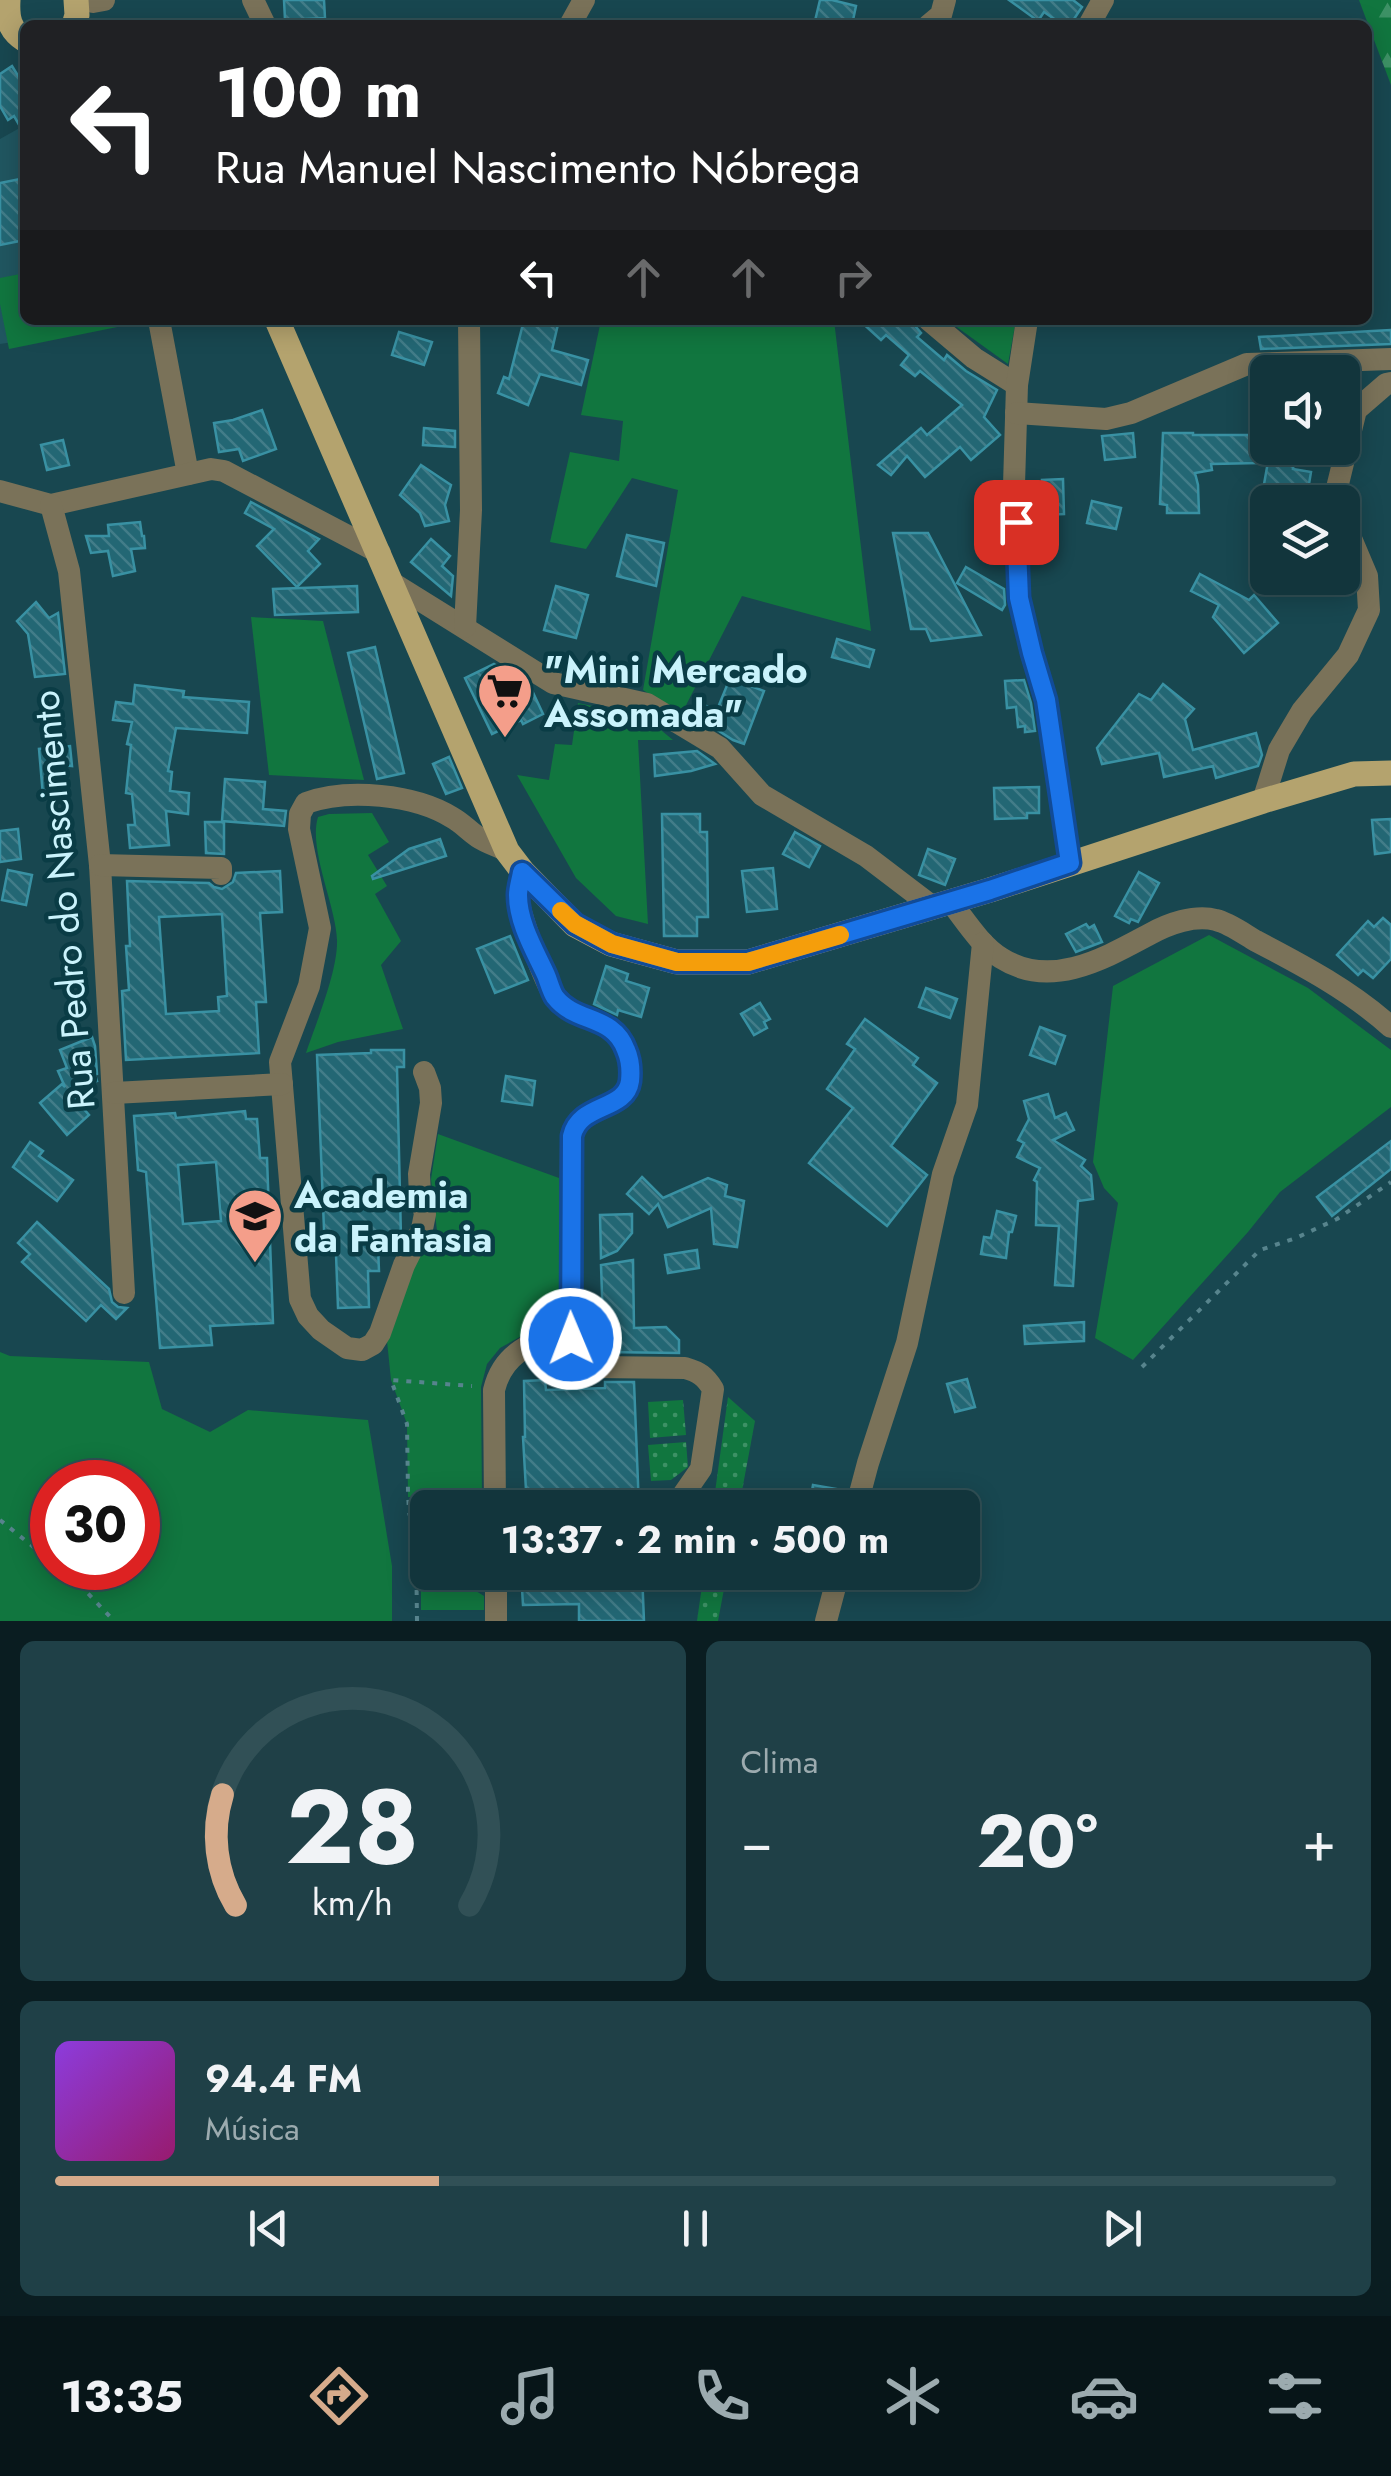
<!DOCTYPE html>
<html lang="pt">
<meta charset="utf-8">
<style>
body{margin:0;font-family:Jost,sans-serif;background:#1f4047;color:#f1f3f6;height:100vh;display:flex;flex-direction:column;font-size:38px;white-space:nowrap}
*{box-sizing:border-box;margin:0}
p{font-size:32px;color:#9cabaf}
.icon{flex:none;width:55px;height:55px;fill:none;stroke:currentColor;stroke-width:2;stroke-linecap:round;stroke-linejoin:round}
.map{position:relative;height:1621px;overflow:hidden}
.drawer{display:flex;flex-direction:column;gap:20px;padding:20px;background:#0a1d21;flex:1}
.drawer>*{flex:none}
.banner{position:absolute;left:20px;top:20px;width:1352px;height:305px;border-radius:15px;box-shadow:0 5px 25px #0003,0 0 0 2px #315056;background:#202124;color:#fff;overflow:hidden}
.tools{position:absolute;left:1250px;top:355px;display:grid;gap:20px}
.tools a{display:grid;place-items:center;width:110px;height:110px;border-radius:15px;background:#12353c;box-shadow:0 5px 25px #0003,0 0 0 2px #315056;font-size:50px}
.speed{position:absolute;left:30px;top:1460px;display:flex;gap:20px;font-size:50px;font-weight:700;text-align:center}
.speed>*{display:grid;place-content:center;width:130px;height:130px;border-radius:50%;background:#12353c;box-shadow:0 5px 25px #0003,0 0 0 2px #315056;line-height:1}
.speed .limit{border:15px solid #d22;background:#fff;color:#111}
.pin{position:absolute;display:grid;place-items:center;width:85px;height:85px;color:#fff;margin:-42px;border-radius:20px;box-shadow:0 5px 15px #0006}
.me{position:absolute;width:110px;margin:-55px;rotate:359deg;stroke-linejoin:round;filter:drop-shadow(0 0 8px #0008)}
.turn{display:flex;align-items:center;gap:35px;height:210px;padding:0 30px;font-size:45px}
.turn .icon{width:130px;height:130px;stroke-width:2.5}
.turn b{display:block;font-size:70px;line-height:85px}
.lanes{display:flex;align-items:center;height:95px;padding:0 30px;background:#0003;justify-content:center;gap:50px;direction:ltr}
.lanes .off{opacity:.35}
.big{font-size:75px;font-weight:700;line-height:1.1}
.drawer .widget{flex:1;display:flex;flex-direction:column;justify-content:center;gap:15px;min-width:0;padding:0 35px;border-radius:15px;background:#1f4047}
.drawer .dial{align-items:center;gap:0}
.dial svg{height:260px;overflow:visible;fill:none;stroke:#315056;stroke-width:7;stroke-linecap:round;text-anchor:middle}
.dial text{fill:#f1f3f6;stroke:none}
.song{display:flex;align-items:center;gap:30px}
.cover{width:120px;height:120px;border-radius:15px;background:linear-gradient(135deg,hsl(270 70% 55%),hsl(320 70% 35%))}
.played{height:10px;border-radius:5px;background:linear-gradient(90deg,#d6ab8b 30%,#315056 30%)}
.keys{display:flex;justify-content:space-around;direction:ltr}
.heat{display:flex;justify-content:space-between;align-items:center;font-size:55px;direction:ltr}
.drawer .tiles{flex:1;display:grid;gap:20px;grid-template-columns:1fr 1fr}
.widget:last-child{grid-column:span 2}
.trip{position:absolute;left:410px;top:1490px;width:570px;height:100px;border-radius:15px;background:#12353c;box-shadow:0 5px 25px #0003,0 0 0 2px #315056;font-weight:700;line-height:100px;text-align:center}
.tabs{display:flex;height:160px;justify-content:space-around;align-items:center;background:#071518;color:#9cabaf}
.tabs .icon{width:70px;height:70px}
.tabs .selected{color:#d6ab8b}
.tabs b{font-size:45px;color:#f1f3f6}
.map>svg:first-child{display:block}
</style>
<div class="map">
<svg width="1391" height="1621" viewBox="0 0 1391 1621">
<defs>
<pattern id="forest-firs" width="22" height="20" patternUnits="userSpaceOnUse" patternTransform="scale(2.5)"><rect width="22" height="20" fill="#11763f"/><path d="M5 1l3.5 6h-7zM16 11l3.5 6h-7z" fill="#3d9165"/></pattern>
<pattern id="garden-dots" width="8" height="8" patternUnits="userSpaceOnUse" patternTransform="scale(2.5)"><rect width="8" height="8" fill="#11763f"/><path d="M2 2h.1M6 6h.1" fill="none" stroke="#3d9165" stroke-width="1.8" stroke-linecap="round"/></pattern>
<pattern id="building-back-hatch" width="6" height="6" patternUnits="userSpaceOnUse" patternTransform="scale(2.5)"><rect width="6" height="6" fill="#236774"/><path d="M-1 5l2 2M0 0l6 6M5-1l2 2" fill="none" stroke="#427d89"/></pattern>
</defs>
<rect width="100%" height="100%" fill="#184750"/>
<path fill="#205660" d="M25,125v195h111l1,3 -137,21v-205z"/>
<g fill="#11763f" fill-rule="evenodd">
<path d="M25,273v47h111l1,3 -128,26 -9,-45v-26z"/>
<path d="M601,320h233l37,311 -129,-35 -61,119 -38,-25 35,-200 -46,-12 -46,71 -36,-7 20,-90 49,9 4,-40 -42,-6z"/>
<path d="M947,320h69l-8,44z"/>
<path d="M251,617l72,4 41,159 -95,-5z"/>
<path d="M578,703l67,14 28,23h-35l10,184 -32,-8 -40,-38 -59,-103 32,5 6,-36 17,1z"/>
<path d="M372,813l17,29 -21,13 19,31 -12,8 26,47 -20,24 22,64 -65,13 -32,11c10,-30 32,-82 31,-113 -1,-34 -29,-91 -19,-123l11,-3z"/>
<path d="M1209,935l99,53 83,62v57l-111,85 -32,40 -115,128 -38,-22 23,-135 -14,-15 -11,-26 20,-176z"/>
<path d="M438,1134l121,44 1,115 -8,26 -52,29 -13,16 -6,23 1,110h-74l-1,-73 -16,-44 -4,-39 20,-65 30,-45 -6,-52z"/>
<path d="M0,1352l10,4 139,6 13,47 48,23 38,-22 120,10 24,146v55h-392zM52,1482h86v86h-86z"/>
<path d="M427,1555l1,17 48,1v18l8,5v14h-63v-54z"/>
</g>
<path fill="url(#forest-firs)" d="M1359,0h32v85z"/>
<g fill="url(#garden-dots)">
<path d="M728,1397l27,24 -16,86h-26z"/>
<path d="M683,1400l3,35 -36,3 -2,-36z"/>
<path d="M686,1442l2,25 -17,13 -20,1 -3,-36z"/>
<path d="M704,1572l23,1 -9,48h-21z"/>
</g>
<g fill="url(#building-back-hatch)" stroke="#3991a3" stroke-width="2.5" fill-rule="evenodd">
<path d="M284,0h40l1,18 -40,2z"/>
<path d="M820,0h12l24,6 -4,19h-38z"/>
<path d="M1009,0h64l9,7 -12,18h-7l-19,-13 -6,9z"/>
<path d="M12,66l13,21v48l-11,-19 -6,4 -8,-14v-32z"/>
<path d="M25,178v62l-25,5v-62z"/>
<path d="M524,320h35l-7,30 36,10 -7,25 -41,-11 -12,31 -30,-12 6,-16 5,2z"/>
<path d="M859,320h51l11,13 -4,4 27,23 3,-5 19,16 31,19 -13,27 16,18 -29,25 -11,-13 -35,30 -18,-21 -16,19 -13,-10 43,-37 6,7 35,-30 -42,-34 -5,5 -14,-11 8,-10 -23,-20 -5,5z"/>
<path d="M1391,330v14l-130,5 -2,-12z"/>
<path d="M399,332l33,10 -8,23 -32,-10z"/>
<path d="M262,410l14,39 -33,12 -4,-12 -20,3 -5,-29 19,-3z"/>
<path d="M424,428l31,3v16l-32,-2z"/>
<path d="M1133,433l2,24 -30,3 -3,-24z"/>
<path d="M1163,433h30v2h66v28l-48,1 1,6 -17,3 3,12 1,28h-32v-8l-7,-1z"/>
<path d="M63,440l6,25 -22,5 -6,-25z"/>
<path d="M1269,456l25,5 -1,8 18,3 -5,30h-21l2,-8 -24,-4z"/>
<path d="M421,465l30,20 -6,20 4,16 -24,5 -5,-13 -20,-18z"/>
<path d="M1063,479l1,35 -20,1 -2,-35z"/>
<path d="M1092,501l29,7 -5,21 -29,-6z"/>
<path d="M251,502l68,37 -11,12 12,13 -23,23 -40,-41 17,-17 -29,-16z"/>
<path d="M140,522l2,14h2l1,12 -14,1 4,22 -22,5 -5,-25 -17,2 -5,-17h23l-1,-11z"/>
<path d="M893,533h35l53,102 -50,6 -5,-12h-15z"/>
<path d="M627,535l37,8 -8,43 -39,-10z"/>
<path d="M431,539l19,17 -8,10 11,10 -2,20 -40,-34z"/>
<path d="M966,567l38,22 1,16 -3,5 -45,-27z"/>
<path d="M1200,574l49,26 5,-5 24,28 -34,30 -31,-36 6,-12 -28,-14z"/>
<path d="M357,586l1,26 -83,3 -2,-26z"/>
<path d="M556,586l32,9 -12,43 -32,-8z"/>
<path d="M36,602l13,16 9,-5 7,61 -30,3 -7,-43 -11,-13z"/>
<path d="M837,639l37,11 -5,17 -37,-10z"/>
<path d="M375,647l29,126 -27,6 -29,-126z"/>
<path d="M494,664l17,10 3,6 3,-2 13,8 13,28 -20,10 -2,-4 -29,14 -27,-56z"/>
<path d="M730,678l34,13 -20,53 -11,-4 -34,-22 5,-13 13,5z"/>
<path d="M1024,680l7,23 4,28 -10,1v-6l-7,1 -2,-20 -9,1 -2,-27z"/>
<path d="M1163,684l31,25 -9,10 8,31 63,-17 6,22 -4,11 -42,12 -3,-12 -49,11 -5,-24 -57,11 -5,-16 42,-54 12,6z"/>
<path d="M135,685l49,6 -1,6 66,5 -2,31 -71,-5 -8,43 4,1 -2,19 19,2 -1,21 -22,-3 3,34 -39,3 -2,-23h7l-3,-31 -6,-1 5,-48 -4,-1 5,-22 -19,-2 3,-18 17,2z"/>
<path d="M70,746l2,20 -18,-2 -7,32h-4l-4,-47z"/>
<path d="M697,751l18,13 -24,7 -36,5 -1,-21z"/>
<path d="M449,757l13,31 -16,6 -13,-30z"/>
<path d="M225,779l40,3 -2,27 23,2 -2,15 -62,-5z"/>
<path d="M1039,787v26h-12v5l-32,1 -1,-31z"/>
<path d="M662,814h38v18h7l1,85h-11v19h-33z"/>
<path d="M1391,819v33l-16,2 -3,-34z"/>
<path d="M205,822h19v32l-18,-1z"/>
<path d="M18,829l3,30 -21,3v-31z"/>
<path d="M795,832l25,14 -11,21 -26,-13z"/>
<path d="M440,839l6,17 -73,23 -1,-3 37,-27z"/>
<path d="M928,849l27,10 -10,26 -26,-10z"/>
<path d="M773,868l4,41 -30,3 -5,-41z"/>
<path d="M8,870l24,5 -6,30 -24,-5z"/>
<path d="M280,871l2,41 -22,1 6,89h-10l3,51 -133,7 -4,-69 7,-1 -3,-44h4l-3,-65 82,2 5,4 8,2 11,-7 3,-9zM222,914l5,82 -9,1 1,14 -53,3 -7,-97z"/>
<path d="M1139,872l20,11 -21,39 -7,-3 -2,4 -14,-7z"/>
<path d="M1383,918l8,7v34l-18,19 -10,-8 -5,5 -21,-20 31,-34 6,6z"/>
<path d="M1086,924l3,4 5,-3 8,17 -26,10 -10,-18z"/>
<path d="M510,936l18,44 -33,13 -18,-44z"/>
<path d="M606,966l22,8 -2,7 23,7 -8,29 -23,-7 -1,5 -23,-11z"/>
<path d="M926,988l31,11 -7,19 -31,-11z"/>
<path d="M760,1003l10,16 -6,3 3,6 -13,7 -13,-21z"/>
<path d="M865,1019l53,39 -5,7 24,18 -46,63 36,29 -40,51 -78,-63 44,-55 -26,-19 28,-40 -8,-5z"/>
<path d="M1040,1027l25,9 -10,28 -25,-9z"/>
<path d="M92,1037l3,9 2,28 -2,1 2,6 -28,11 20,23 -22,20 -27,-32 22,-19 3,3 -7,-16 9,-3 -7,-18z"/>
<path d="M371,1050h33v17h-7l4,171 -4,7 -19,1 1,25h-11l1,36 -31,1 -2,-54h-11l-8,-199 54,-2z"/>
<path d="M506,1076l29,5 -3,24 -30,-4z"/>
<path d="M1048,1094l7,24 11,-5 8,17 -21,10 32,20 -4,6 10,9 2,24 -15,2 -5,85 -18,-1 4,-59 -23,-1 1,-43 -3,-2 6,-12 -23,-11 7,-14 -6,-3 11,-21 -5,-18z"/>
<path d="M245,1111l1,8h11l3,39h7l6,165 -63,3 2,19 -52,3 -14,-176 -8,-2 -4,-54 41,-3 1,5zM216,1162l5,59 -38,3 -5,-59z"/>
<path d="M1391,1141v28l-59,47 -15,-19z"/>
<path d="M30,1142l13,9 -4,5 34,24 -16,21 -44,-34z"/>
<path d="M642,1177l21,21 45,-20 19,7 -2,11 19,5 -7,46 -23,-3 -3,-36 -43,19 -10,-23 -9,10 -22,-20z"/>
<path d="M997,1211l19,5 -4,16h-3l-3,26 -25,-4 3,-17 7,1z"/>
<path d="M632,1214v19l-15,18 -16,7 -1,-43z"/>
<path d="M37,1222l72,67 3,13 6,5 9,1 -11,11 -15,-14 -15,16 -64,-59 8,-8 -12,-11z"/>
<path d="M697,1250l2,18 -31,5 -3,-18z"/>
<path d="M633,1260l1,68 32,-1 13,13v13l-75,-1 -3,-87z"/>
<path d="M1084,1322v19l-59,3 -1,-18z"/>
<path d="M967,1379l8,28 -20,5 -8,-28z"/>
<path d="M545,1380l1,10 59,-2v-6h29l5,126h-112l-4,-71h2l-1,-56z"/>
<path d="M813,1485l29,5 -3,18h-30z"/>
<path d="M521,1572h121l2,49h-65v-17l-56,1z"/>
</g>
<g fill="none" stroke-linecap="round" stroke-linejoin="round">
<g stroke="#57848d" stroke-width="4" stroke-dasharray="5 8" stroke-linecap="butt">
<path d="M1142,1367l118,-117 36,-12 41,-19 54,-37"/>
<path d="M0,1520l52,42"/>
<path d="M59,1568l21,17 34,36"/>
<path d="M417,1621l-1,-79 -7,-30 -1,-20 -1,-68 -16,-44 81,6"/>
</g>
<g stroke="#7a7259" stroke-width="22">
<path d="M253,0l12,25"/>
<path d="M93,2l11,-2"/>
<path d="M570,25l14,-25"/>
<path d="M929,25l12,-10 4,-15"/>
<path d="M1089,25l14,-25"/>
<path d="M159,320l29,154"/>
<path d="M929,320l45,38 43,27"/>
<path d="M1027,320l-10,65 -3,100 5,113 12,55 15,47 24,163"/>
<path d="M1016,413l90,6 25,-6 116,-49 144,-5"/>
<path d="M0,491l51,14 160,-36 13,2 156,82"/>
<path d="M1339,502l-3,-10 20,-82 30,-26 5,-1"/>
<path d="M51,505l18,66 31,294 24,428"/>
<path d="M394,584l159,99 94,21 73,44 42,47 104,61 67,51"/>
<path d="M465,627l6,-117 -2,-190"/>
<path d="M1263,801l16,-51 23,-39 46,-56 21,-45 -2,-34 -25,-59"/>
<path d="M100,865l121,3v6"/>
<path d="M523,872c-2,7 -5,16 -5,23 0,17 27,88 37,102 21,27 57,16 71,54 4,8 5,20 4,30 -4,29 -51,22 -59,55l-1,192c2,20 7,32 25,39l90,1c14,4 20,8 28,21l-12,80 -27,39"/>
<path d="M950,901c15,19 30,44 51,57 50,32 104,0 149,-24 18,-10 45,-20 66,-14 13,3 28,14 40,21 48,25 95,50 135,86"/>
<path d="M424,1072l6,16 1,15 -12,71 1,21 5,19 -3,15 -18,36 -24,68 -7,11 -11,6 -15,-2 -26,-18 -13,-14 -8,-17 -4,-47 -16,-190 29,-76 11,-58 -21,-99 1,-15 6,-11c41,-15 109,-9 147,15 9,5 16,13 25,19 9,6 20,9 29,14"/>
<path d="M114,1093l168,-9"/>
<path d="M495,1508l-1,-118c10,-41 41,-47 76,-62"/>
<path d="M856,1508l12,-45 39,-120 36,-169 24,-69 16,-162"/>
<path d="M496,1572v49"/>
<path d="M826,1621l13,-49"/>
</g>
<g stroke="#b4a36e" stroke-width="25">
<path d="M8,0c-1,18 1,30 17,40"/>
<path d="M74,25l3,-10 -1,-15"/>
<path d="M277,320l230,531 16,21 52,53 36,19 66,18h71l242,-72 273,-89 91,-27 37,-1"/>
</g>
</g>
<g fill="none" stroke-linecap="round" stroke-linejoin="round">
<g stroke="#114b97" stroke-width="25">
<path id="route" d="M571,1339l1,-203c7,-33 54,-25 58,-55 1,-10 0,-22 -4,-31 -13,-36 -50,-26 -71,-53 -4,-6 -6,-15 -9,-22 -11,-24 -28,-52 -28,-80 0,-7 3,-16 4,-23l53,52 37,20 65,18h71l242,-72 80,-27 -24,-163 -14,-47 -13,-55 -3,-76"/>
</g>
<use href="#route" stroke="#1a73e8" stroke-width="18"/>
<path stroke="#f59e0b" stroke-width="18" d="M561,911l14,13 37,20 65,18h71l92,-27"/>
</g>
<defs>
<g id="supermarket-pin" transform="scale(2.875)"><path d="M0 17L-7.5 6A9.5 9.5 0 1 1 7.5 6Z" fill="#f49e8a" stroke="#0a3c45"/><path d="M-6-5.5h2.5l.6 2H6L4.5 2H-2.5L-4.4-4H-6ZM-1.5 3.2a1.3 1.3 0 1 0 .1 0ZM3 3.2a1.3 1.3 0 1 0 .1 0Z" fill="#111"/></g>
<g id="school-pin" transform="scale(2.875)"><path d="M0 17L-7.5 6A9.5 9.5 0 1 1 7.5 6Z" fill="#f49e8a" stroke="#0a3c45"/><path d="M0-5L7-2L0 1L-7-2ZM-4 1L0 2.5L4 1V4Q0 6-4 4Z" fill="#111"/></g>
</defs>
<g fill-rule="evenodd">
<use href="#supermarket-pin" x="505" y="691"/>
<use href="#school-pin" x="255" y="1216"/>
</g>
<g text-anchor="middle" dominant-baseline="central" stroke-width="9" stroke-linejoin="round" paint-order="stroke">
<g font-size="38" font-weight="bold" fill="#caf3fc" stroke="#0a3c45" text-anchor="start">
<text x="544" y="669">"Mini Mercado<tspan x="544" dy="44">Assomada"</tspan></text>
<text x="294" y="1194">Academia<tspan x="294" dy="44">da Fantasia</tspan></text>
</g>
<g font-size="38" fill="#caf3fc" stroke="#0a3c45">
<text transform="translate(63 900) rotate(-95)">Rua Pedro do Nascimento</text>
</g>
</g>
</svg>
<div class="tools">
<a><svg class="icon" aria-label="sound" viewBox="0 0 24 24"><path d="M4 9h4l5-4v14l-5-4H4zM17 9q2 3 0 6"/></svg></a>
<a><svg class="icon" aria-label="layers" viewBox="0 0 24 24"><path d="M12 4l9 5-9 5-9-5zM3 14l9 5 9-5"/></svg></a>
</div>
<div class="speed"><div class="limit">30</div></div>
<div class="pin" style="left:1016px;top:522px;background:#d93025"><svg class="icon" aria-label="arrive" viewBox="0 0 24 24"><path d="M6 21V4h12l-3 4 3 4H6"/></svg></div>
<svg class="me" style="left:571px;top:1339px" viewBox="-20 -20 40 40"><circle r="17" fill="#1a73e8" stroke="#fff" stroke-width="3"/><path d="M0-11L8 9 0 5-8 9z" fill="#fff"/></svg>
<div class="trip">13:37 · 2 min · 500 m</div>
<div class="banner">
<div class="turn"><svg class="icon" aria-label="left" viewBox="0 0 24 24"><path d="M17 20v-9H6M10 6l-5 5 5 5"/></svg><div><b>100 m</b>Rua Manuel Nascimento Nóbrega</div></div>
<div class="lanes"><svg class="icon" aria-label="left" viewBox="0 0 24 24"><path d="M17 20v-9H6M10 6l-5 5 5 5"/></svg><svg class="icon off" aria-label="ahead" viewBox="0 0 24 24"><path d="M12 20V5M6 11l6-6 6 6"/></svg><svg class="icon off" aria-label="ahead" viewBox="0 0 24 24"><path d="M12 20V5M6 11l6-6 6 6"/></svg><svg class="icon off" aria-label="right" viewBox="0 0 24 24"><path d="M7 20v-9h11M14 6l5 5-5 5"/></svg></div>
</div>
</div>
<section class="drawer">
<div class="tiles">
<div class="widget dial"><svg viewBox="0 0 100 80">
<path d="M14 69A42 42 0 1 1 86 69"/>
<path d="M14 69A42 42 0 0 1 10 35" stroke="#d6ab8b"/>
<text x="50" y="56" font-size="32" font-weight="700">28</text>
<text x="50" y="72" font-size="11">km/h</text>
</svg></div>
<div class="widget"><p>Clima</p>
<div class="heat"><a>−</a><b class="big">20°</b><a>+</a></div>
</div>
<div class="widget">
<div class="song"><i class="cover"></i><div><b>94.4 FM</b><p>Música</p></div></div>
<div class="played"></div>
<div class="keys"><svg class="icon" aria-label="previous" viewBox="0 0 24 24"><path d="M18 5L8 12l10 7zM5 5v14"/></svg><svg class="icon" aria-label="pause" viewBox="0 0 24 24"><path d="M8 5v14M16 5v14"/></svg><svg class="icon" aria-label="next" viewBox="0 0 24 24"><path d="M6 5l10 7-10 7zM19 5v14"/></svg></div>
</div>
</div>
</section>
<nav class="tabs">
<b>13:35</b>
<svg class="icon selected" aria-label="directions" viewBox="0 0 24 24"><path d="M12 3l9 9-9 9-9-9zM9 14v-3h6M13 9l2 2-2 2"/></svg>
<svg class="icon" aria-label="music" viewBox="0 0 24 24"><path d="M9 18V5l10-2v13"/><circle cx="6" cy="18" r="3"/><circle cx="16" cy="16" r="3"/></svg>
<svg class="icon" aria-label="phone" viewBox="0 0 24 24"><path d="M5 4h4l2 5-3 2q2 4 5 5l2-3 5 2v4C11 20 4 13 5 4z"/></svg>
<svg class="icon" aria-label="climate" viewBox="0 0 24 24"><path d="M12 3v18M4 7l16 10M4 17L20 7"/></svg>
<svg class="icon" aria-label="car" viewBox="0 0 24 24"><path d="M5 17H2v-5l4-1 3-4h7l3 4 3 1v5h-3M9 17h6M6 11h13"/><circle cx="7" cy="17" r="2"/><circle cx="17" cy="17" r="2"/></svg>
<svg class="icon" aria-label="filters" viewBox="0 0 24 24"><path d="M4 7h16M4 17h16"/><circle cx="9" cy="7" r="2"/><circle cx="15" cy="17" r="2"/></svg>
</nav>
